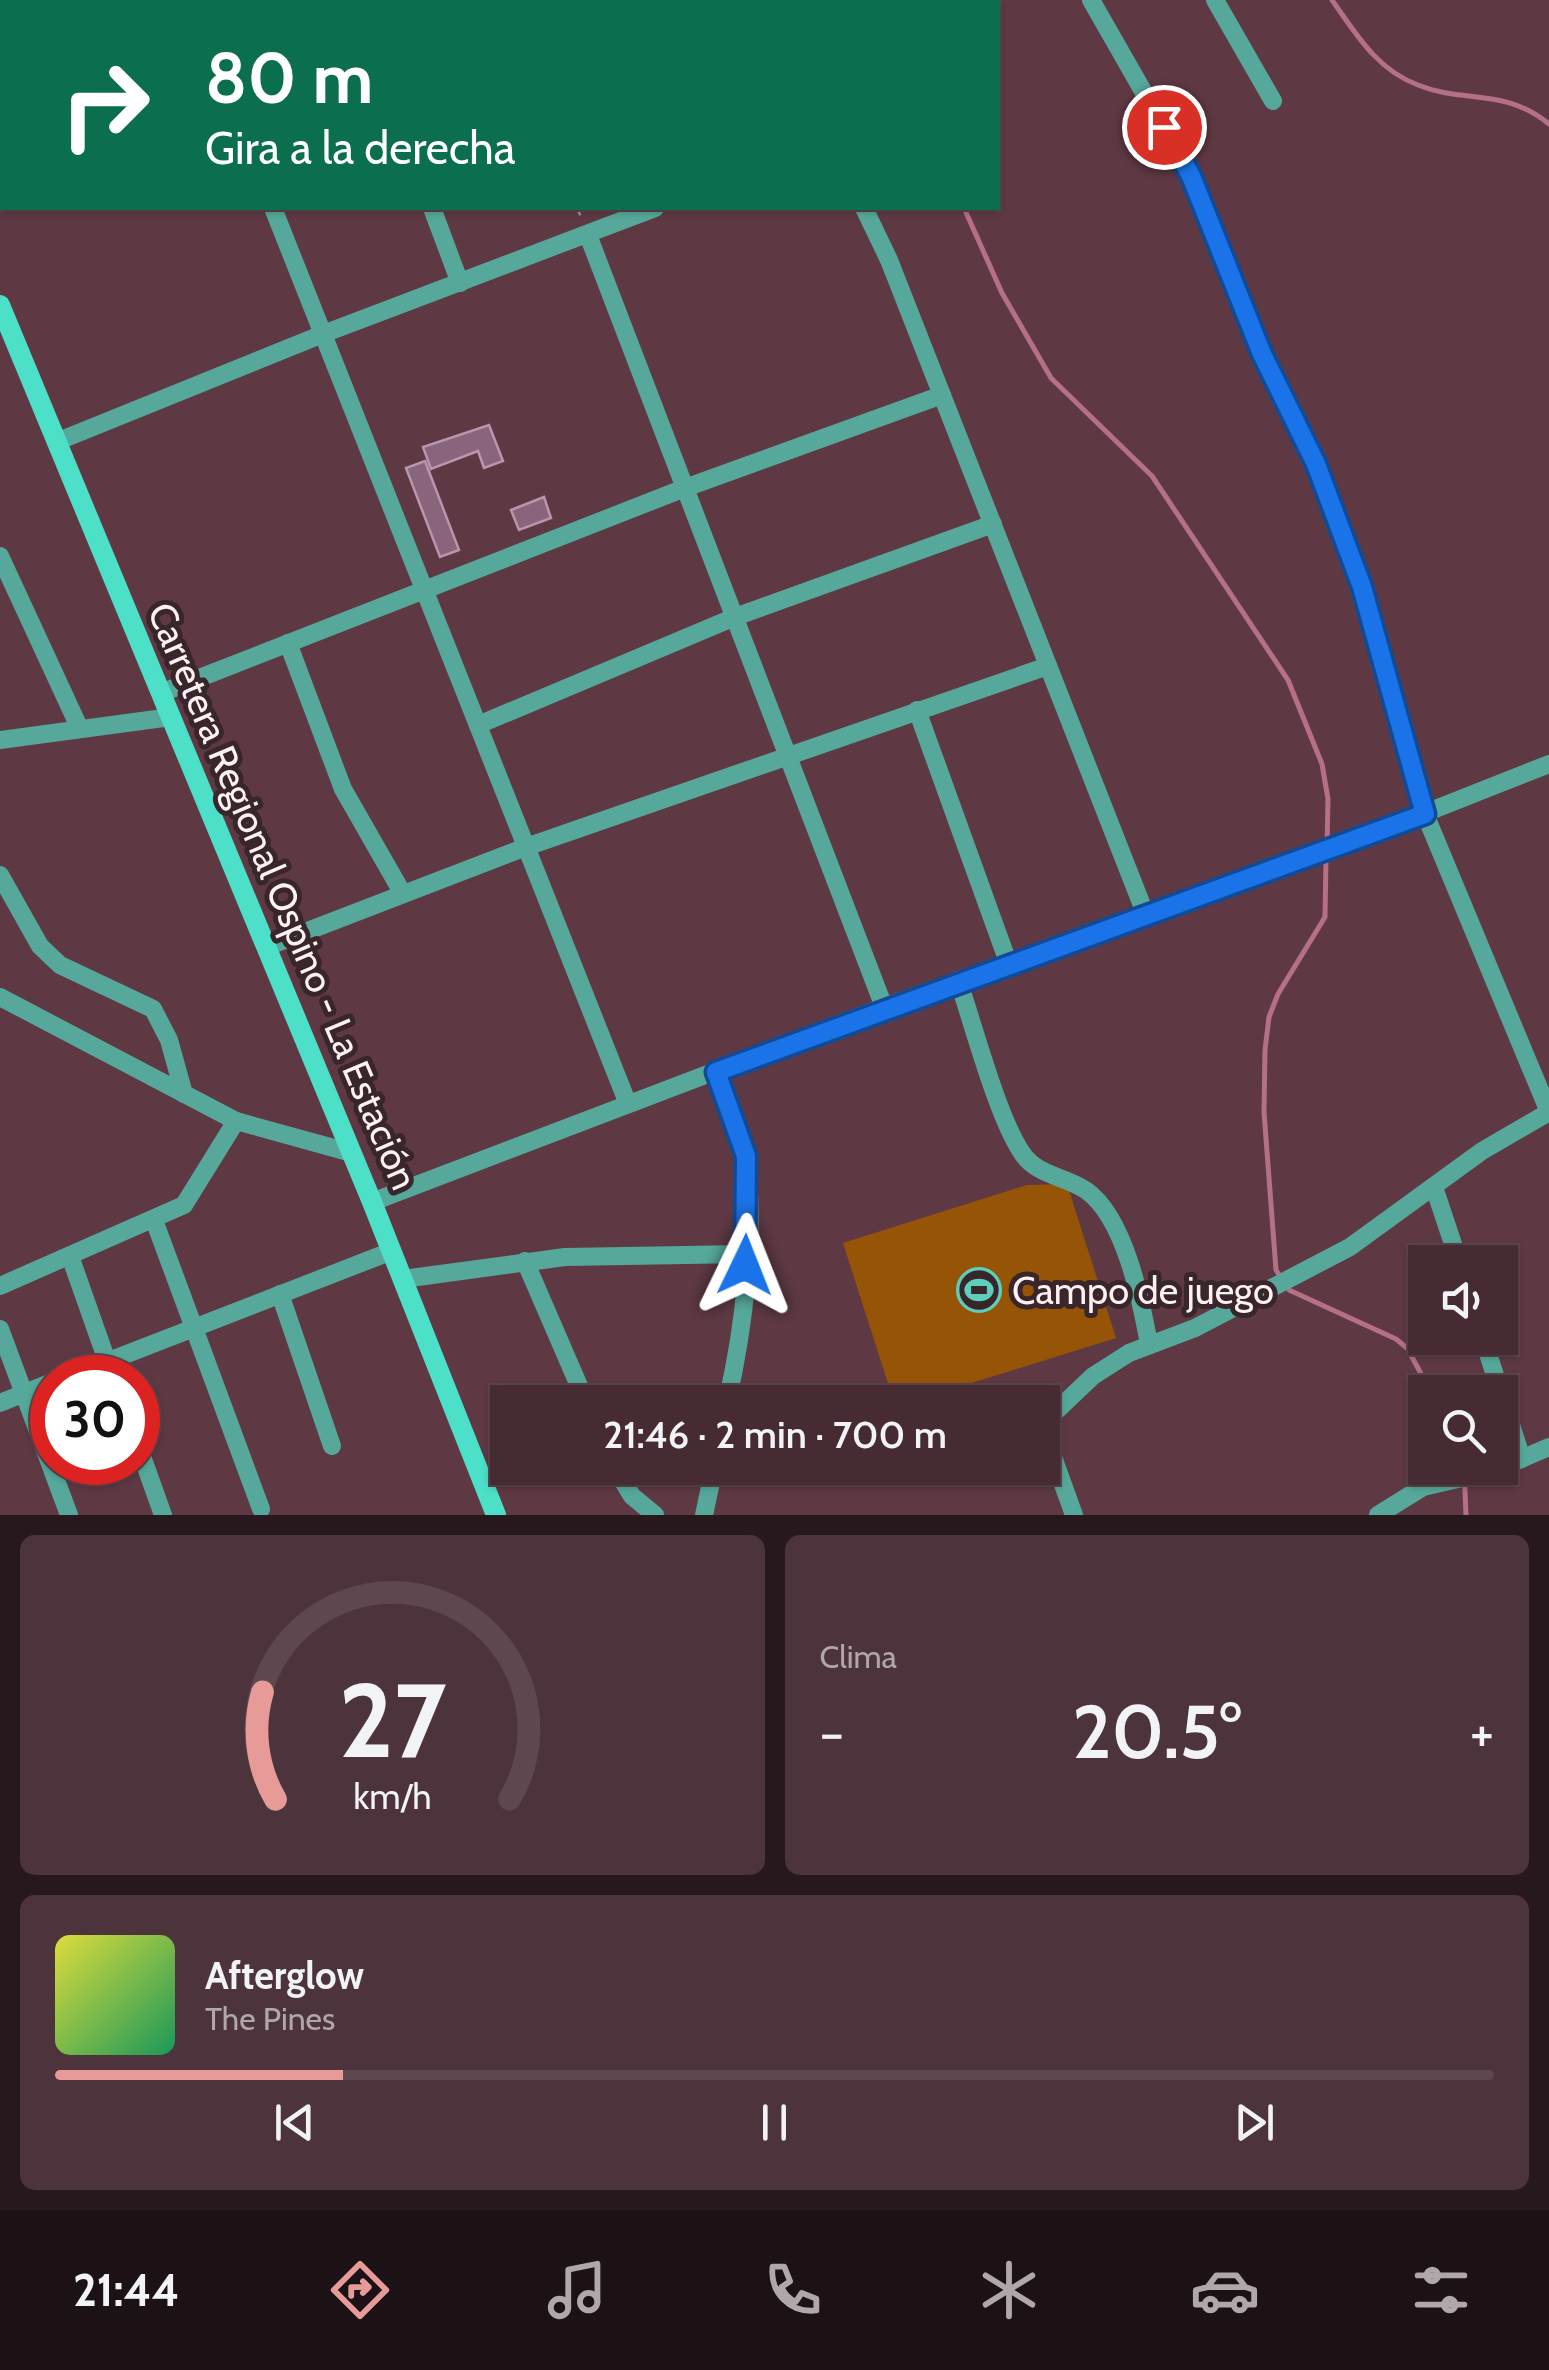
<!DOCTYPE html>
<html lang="es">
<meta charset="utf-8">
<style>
body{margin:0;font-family:Cabin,sans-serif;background:#4d333b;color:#f1f3f6;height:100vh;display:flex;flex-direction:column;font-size:38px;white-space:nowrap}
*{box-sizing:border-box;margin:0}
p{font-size:32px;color:#b0a7ac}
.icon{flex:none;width:55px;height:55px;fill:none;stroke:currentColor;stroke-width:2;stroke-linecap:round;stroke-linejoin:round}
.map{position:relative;height:1515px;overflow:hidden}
.details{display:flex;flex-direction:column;gap:20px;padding:20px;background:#26181c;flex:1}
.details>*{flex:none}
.top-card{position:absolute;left:0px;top:0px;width:1000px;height:210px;box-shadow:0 2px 8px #0004,0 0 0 2px #5e474e;background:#0b6e4f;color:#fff;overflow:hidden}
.fabs{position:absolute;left:1408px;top:1245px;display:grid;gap:20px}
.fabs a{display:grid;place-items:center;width:110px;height:110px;border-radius:0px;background:#462b33;box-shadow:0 2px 8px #0004,0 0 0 2px #5e474e;font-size:50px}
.speed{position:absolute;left:30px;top:1355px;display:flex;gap:20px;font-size:50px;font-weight:700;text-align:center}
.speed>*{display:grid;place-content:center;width:130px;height:130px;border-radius:50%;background:#462b33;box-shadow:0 2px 8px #0004,0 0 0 2px #5e474e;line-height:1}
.speed .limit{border:15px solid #d22;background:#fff;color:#111}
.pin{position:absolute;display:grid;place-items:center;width:85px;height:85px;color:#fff;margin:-42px;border:5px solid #fff;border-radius:50%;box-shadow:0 2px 10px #0007}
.me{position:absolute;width:110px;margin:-55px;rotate:2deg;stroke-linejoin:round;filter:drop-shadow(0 0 8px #0008)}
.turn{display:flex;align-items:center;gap:35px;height:210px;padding:0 40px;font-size:45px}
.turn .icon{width:130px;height:130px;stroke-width:2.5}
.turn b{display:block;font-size:70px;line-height:85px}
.big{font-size:75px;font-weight:600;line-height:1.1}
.details .widget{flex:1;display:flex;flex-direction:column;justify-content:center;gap:15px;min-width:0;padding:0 35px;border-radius:15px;background:#4d333b}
.details .dial{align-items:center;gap:0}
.dial svg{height:260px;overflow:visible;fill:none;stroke:#5e474e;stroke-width:7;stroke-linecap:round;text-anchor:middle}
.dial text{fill:#f1f3f6;stroke:none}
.song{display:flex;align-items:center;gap:30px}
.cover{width:120px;height:120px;border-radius:15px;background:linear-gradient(135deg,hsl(60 70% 55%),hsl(150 70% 35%))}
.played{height:10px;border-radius:5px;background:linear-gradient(90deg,#e69b98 20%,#5e474e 20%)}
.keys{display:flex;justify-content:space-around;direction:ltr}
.heat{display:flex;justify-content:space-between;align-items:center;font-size:55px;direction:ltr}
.details .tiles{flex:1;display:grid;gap:20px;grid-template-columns:1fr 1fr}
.widget:last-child{grid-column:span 2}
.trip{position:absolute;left:490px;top:1385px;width:570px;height:100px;border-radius:0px;background:#462b33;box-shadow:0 2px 8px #0004,0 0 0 2px #5e474e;font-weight:600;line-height:100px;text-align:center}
.tab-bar{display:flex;height:160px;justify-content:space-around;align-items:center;background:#1c1114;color:#b0a7ac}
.tab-bar .icon{width:70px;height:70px}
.tab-bar .active{color:#e69b98}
.tab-bar b{font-size:45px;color:#f1f3f6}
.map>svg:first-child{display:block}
</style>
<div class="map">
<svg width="1549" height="1515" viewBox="0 0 1549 1515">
<rect width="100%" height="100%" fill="#5e3944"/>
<path fill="#965407" d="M1067,1184l49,154 -205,64h-17l-51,-159 184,-58z"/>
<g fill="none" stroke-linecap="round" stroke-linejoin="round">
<g stroke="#b57088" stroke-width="5">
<path d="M358,0l3,2"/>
<path d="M1332,0c24,34 45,70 86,85 46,19 86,2 131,39"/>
<path d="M964,208l38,85 49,85 101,98 136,204 34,84 6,35 -1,48"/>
<path d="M1326,858l-1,59 -47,77 -9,23 -4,33 -1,62 12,158 13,20 107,49 11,9 24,44"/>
<path d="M1464,1468l2,47"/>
</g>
</g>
<g fill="#88657b" stroke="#bb95ad" stroke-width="2.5">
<path d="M489,425l14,36 -19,7 -6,-17 -47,18 -8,-22z"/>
<path d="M425,461l34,89 -19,7 -34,-89z"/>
<path d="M544,497l7,21 -32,12 -8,-20z"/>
</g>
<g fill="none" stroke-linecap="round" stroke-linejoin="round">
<g stroke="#ac9199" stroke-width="2.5" stroke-dasharray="8 8" stroke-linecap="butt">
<path d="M625,2l4,-2"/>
<path d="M577,208l5,11"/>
</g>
<g stroke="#56a99a" stroke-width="18">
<path d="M192,0l1,2"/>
<path d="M1091,0l100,175 72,179 53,109 47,124 62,227 124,298"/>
<path d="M1215,0l58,101"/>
<path d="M273,208l355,896"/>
<path d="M432,208l28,75"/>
<path d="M864,208l25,52 256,653"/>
<path d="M588,235l296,772"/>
<path d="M56,442l267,-108 332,-126"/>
<path d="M0,556l79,171"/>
<path d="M288,643l55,146 60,105"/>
<path d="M161,693l524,-205 257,-93"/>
<path d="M917,710l91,252"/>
<path d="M478,725l257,-108 258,-93"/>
<path d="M0,740l171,-23"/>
<path d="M0,875l40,71 20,19 93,44 16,31 15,54"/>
<path d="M266,947l260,-100 522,-181"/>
<path d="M958,980c16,46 39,136 64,173 15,23 44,23 65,38 38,28 54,109 62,153"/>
<path d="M0,997l236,124 116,32"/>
<path d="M716,1072c11,25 23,51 28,79 14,70 -1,182 -17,251"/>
<path d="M1434,1187l25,75"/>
<path d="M372,1202l512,-195 412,-143 253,-100"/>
<path d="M154,1220l107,289"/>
<path d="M70,1256l43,122"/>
<path d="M525,1261l61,141"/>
<path d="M403,1279l162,-22 180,-3"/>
<path d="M0,1286l184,-81 52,-84"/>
<path d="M280,1294l52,152"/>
<path d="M0,1329l69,186"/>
<path d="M1483,1338l39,121"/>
<path d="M65,1378l327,-127"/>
<path d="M0,1403l52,-21"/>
<path d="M138,1445l25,70"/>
<path d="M615,1468l17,28 23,19"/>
<path d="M704,1515l10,-47"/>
<path d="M1074,1515l-30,-83 10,-19 39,-37 36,-23 66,-25 155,-81 132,-96 67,-39"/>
<path d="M1378,1515l45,-28 70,-16 56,-24"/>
</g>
<path stroke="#4de0c9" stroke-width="20" d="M0,305l372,897 124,313"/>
</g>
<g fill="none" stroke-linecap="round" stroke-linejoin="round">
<g stroke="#114b97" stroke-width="25">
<path id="route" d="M745,1265l1,-109 -30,-84 709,-258 -63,-227 -46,-123 -54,-110 -71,-178 -27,-49"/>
</g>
<use href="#route" stroke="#1a73e8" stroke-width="18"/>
</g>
<defs>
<g id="stadium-ring" transform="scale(2.25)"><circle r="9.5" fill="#38262b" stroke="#5ccebb" stroke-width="1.5"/><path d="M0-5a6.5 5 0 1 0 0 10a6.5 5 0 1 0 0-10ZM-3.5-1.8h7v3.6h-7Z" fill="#5ccebb"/></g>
</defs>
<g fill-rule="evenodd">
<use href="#stadium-ring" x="979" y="1290"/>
</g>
<g text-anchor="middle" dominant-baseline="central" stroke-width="10" stroke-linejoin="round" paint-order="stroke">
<g font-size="38" fill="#fff0f4" stroke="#38262b">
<text transform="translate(283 896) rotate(67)">Carretera Regional Ospino - La Estación</text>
</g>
<g font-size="38" fill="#fff0f4" stroke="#38262b" text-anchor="start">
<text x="1012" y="1290">Campo de juego</text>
</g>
</g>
</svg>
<div class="fabs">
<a><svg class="icon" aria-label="sound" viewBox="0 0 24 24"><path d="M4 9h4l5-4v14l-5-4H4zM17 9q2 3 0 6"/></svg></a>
<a><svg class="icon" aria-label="search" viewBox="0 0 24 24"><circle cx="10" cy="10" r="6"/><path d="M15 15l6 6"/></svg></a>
</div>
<div class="speed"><div class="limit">30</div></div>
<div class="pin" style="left:1164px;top:127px;background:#d93025"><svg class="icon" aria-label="arrive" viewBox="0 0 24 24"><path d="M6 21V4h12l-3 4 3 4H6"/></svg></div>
<svg class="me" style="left:745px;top:1265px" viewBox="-20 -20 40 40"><path d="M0-17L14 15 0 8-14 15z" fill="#1a73e8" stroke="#fff" stroke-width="4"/></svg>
<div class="trip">21:46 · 2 min · 700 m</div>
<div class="top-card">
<div class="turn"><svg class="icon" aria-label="right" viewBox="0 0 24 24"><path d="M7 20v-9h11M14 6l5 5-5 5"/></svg><div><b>80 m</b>Gira a la derecha</div></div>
</div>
</div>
<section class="details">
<div class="tiles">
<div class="widget dial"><svg viewBox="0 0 100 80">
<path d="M14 69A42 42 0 1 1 86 69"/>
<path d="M14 69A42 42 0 0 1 10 36" stroke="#e69b98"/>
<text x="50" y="56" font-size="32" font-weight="700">27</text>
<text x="50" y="72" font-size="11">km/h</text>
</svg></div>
<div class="widget"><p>Clima</p>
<div class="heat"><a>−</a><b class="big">20.5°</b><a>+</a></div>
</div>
<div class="widget">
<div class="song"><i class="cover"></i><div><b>Afterglow</b><p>The Pines</p></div></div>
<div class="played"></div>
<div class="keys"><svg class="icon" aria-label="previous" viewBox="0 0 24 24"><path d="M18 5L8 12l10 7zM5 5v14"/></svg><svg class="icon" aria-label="pause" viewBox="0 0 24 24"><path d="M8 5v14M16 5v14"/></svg><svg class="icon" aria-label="next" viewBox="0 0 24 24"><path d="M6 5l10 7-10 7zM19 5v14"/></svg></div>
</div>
</div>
</section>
<nav class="tab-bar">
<b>21:44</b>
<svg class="icon active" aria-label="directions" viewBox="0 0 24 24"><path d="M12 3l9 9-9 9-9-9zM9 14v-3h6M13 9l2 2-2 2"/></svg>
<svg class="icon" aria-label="music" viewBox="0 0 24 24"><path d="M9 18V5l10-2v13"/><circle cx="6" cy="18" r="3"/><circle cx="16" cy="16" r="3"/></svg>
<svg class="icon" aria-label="phone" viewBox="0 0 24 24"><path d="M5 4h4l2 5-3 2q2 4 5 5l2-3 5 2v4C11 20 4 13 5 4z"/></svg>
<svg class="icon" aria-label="climate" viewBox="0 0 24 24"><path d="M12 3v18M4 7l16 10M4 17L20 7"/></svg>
<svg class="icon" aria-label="car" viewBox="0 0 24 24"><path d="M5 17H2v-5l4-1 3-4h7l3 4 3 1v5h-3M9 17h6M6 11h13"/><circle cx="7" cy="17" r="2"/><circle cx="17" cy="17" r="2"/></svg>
<svg class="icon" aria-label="filters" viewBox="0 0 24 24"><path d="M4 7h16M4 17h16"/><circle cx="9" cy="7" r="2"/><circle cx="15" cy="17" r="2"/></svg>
</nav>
